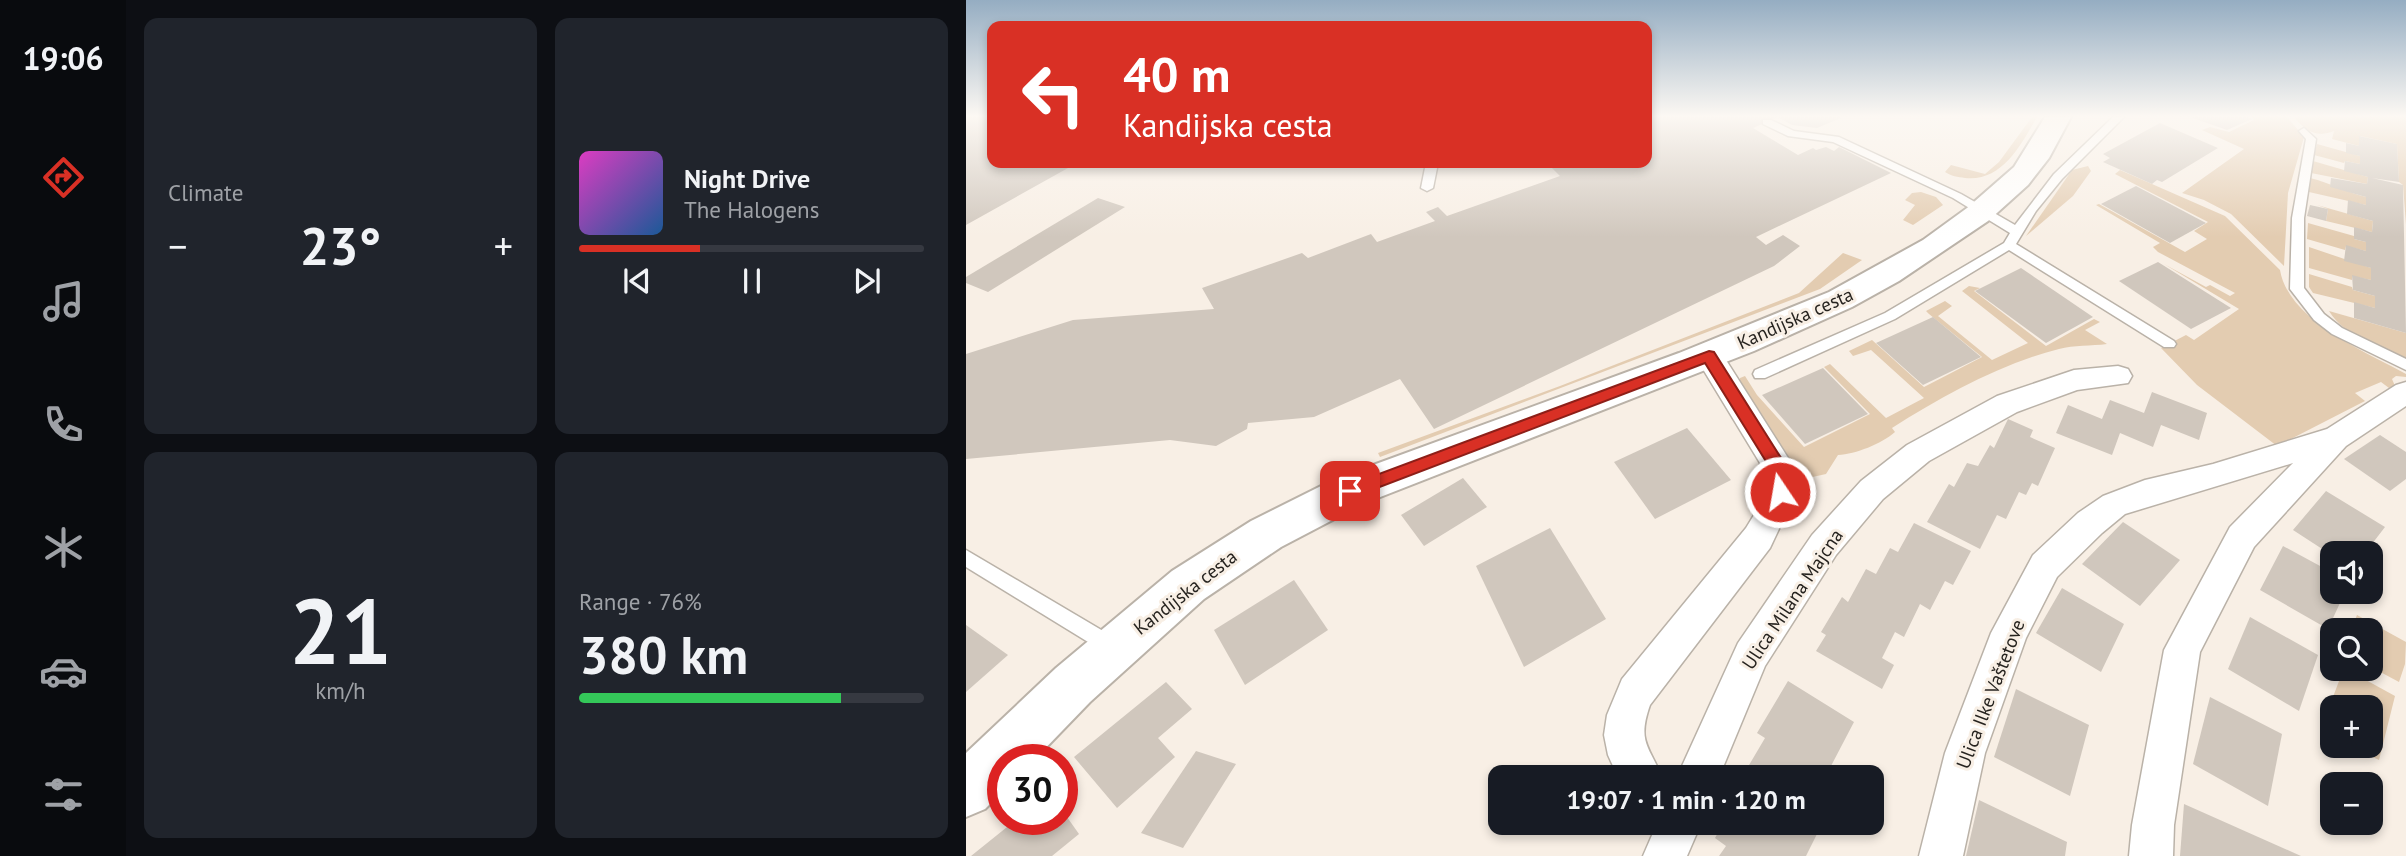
<!DOCTYPE html>
<meta charset="utf-8">
<style>
body{margin:0;font-family:"PT Sans",sans-serif;background:#20242c;color:#f1f3f6;height:100vh;display:flex;flex-direction:column;font-size:26px;white-space:nowrap}
*{box-sizing:border-box;margin:0}
p{font-size:23px;color:#9ea1a6}
.icon{flex:none;width:38px;height:38px;fill:none;stroke:currentColor;stroke-width:2;stroke-linecap:round;stroke-linejoin:round}
.map{position:relative;flex:1;overflow:hidden}
.drawer{display:flex;flex-direction:column;gap:18px;padding:18px;background:#0d0f14;width:840px}
.drawer>*{flex:none}
.guide{position:absolute;left:21px;top:21px;width:665px;height:147px;border-radius:14px;box-shadow:0 4px 10px #0003;background:#d93025;color:#fff;overflow:hidden}
.controls{position:absolute;left:1354px;top:541px;display:grid;gap:14px}
.controls a{display:grid;place-items:center;width:63px;height:63px;border-radius:14px;background:#171b24;box-shadow:0 4px 10px #0003;font-size:35px}
.speed{position:absolute;left:21px;top:744px;display:flex;gap:14px;font-size:35px;font-weight:700;text-align:center}
.speed>*{display:grid;place-content:center;width:91px;height:91px;border-radius:50%;background:#171b24;box-shadow:0 4px 10px #0003;line-height:1}
.speed .limit{border:10px solid #d22;background:#fff;color:#111}
.pin{position:absolute;display:grid;place-items:center;width:60px;height:60px;color:#fff;margin:-30px;border-radius:14px;box-shadow:0 4px 10px #0006}
.me{position:absolute;width:77px;margin:-38px;rotate:348deg;stroke-linejoin:round;filter:drop-shadow(0 0 5px #0008)}
.turn{display:flex;align-items:center;gap:24px;height:147px;padding:0 21px;font-size:32px}
.turn .icon{width:91px;height:91px;stroke-width:2.5}
.turn b{display:block;font-size:49px;line-height:60px}
.big{font-size:52px;font-weight:800;line-height:1.1}
.drawer .tile{flex:1;display:flex;flex-direction:column;justify-content:center;gap:10px;min-width:0;padding:0 24px;border-radius:14px;background:#20242c}
.drawer .dial{align-items:center;gap:0}
.dial b{font-size:91px;line-height:1}
.song{display:flex;align-items:center;gap:21px}
.cover{width:84px;height:84px;border-radius:10px;background:linear-gradient(135deg,hsl(310 70% 55%),hsl(210 70% 35%))}
.played{height:7px;border-radius:4px;background:linear-gradient(90deg,#d93025 35%,#363941 35%)}
.keys{display:flex;justify-content:space-around;direction:ltr}
.heat{display:flex;justify-content:space-between;align-items:center;font-size:38px;direction:ltr}
.charge{height:10px;border-radius:5px;background:linear-gradient(90deg,#34c759 76%,#363941 0)}
.drawer .tiles{flex:1;display:grid;gap:18px;grid-template-columns:repeat(2,1fr)}
.trip{position:absolute;left:522px;top:765px;width:396px;height:70px;border-radius:14px;background:#171b24;box-shadow:0 4px 10px #0003;font-weight:800;line-height:70px;text-align:center}
main{display:flex;flex:1;min-height:0}
.menu{display:flex;flex-direction:column;width:126px;justify-content:space-around;align-items:center;background:#090b0e;color:#9ea1a6}
.menu .icon{width:49px;height:49px}
.menu .on{color:#d93025}
.menu b{font-size:32px;color:#f1f3f6}
.map>svg:first-child{display:block}
</style>
<main>
<nav class="menu">
<b>19:06</b>
<svg class="icon on" aria-label="directions" viewBox="0 0 24 24"><path d="M12 3l9 9-9 9-9-9zM9 14v-3h6M13 9l2 2-2 2"/></svg>
<svg class="icon" aria-label="music" viewBox="0 0 24 24"><path d="M9 18V5l10-2v13"/><circle cx="6" cy="18" r="3"/><circle cx="16" cy="16" r="3"/></svg>
<svg class="icon" aria-label="phone" viewBox="0 0 24 24"><path d="M5 4h4l2 5-3 2q2 4 5 5l2-3 5 2v4C11 20 4 13 5 4z"/></svg>
<svg class="icon" aria-label="climate" viewBox="0 0 24 24"><path d="M12 3v18M4 7l16 10M4 17L20 7"/></svg>
<svg class="icon" aria-label="car" viewBox="0 0 24 24"><path d="M5 17H2v-5l4-1 3-4h7l3 4 3 1v5h-3M9 17h6M6 11h13"/><circle cx="7" cy="17" r="2"/><circle cx="17" cy="17" r="2"/></svg>
<svg class="icon" aria-label="filters" viewBox="0 0 24 24"><path d="M4 7h16M4 17h16"/><circle cx="9" cy="7" r="2"/><circle cx="15" cy="17" r="2"/></svg>
</nav>
<section class="drawer">
<div class="tiles">
<div class="tile"><p>Climate</p>
<div class="heat"><a>−</a><b class="big">23°</b><a>+</a></div>
</div>
<div class="tile">
<div class="song"><i class="cover"></i><div><b>Night Drive</b><p>The Halogens</p></div></div>
<div class="played"></div>
<div class="keys"><svg class="icon" aria-label="previous" viewBox="0 0 24 24"><path d="M18 5L8 12l10 7zM5 5v14"/></svg><svg class="icon" aria-label="pause" viewBox="0 0 24 24"><path d="M8 5v14M16 5v14"/></svg><svg class="icon" aria-label="next" viewBox="0 0 24 24"><path d="M6 5l10 7-10 7zM19 5v14"/></svg></div>
</div>
<div class="tile dial"><b>21</b><p>km/h</p></div>
<div class="tile"><p>Range · 76%</p><b class="big">380 km</b><div class="charge"></div></div>
</div>
</section>
<div class="map">
<svg width="1440" height="856" viewBox="0 0 1440 856">
<rect width="100%" height="100%" fill="#f8efe5"/>
<g fill="#e3ccb1">
<path d="M1066,117h5c-16,28 -35,65 -72,61 -7,-1 -14,-2 -20,-6l6,-7 34,9 14,-12z"/>
<path d="M1285,117h36l17,20 -16,56 -4,73 -53,-52 -27,-14 -22,-7 62,-44 -42,-19 8,-3 19,5 25,-12z"/>
<path d="M1328,117h112v107l-3,-39 -4,-3 -2,-38 -37,-8 -1,10 -27,-7 2,-8c-17,7 -29,0 -40,-14z"/>
<path d="M1351,144l43,12v8l-15,-3 -1,2 -30,-8z"/>
<path d="M1347,161l55,16 -1,7 -56,-11z"/>
<path d="M1122,166l3,5 -18,25 -47,40 46,-66z"/>
<path d="M1154,170l105,46 55,54c8,50 86,82 126,104v3l-10,-1 -4,3 3,7 -6,2 -8,-6 -26,11 10,8 -88,45 -80,-61 -36,-37 25,-13 8,5 45,-31 -75,-45 42,23 4,-2 20,11 5,-3 -77,-41 -5,-5 7,-4 -64,-38 3,-1 86,48 22,-13 -13,-8 14,-9 -93,-48z"/>
<path d="M1344,178c21,5 36,14 56,19v8l-57,-13z"/>
<path d="M955,192l15,5 7,8 -30,20 -10,-5 12,-15 -10,-5 7,-7z"/>
<path d="M1351,205l56,16 -1,11 -46,-11 2,-12z"/>
<path d="M1342,223l46,13v3l12,3v9l-20,-5 -1,4 -38,-11z"/>
<path d="M1343,247l62,21v12l-19,-4v4l-43,-12z"/>
<path d="M877,253l19,7 -42,29 -440,168 -2,-4 182,-67 239,-93z"/>
<path d="M1343,274l43,13 1,3 22,6v12l-62,-15 -4,-6z"/>
<path d="M1003,286l11,2 -6,3 72,55 48,-27 6,3 -15,8 22,14c-16,2 -33,1 -48,5 -59,15 -116,47 -167,79l3,4c-14,12 -39,22 -57,23l-12,19 -18,4 -14,-12 -14,-7 -40,-75v-6l5,-2 12,19 47,52 66,-33 -46,-47 6,-3 56,54 38,-20 -53,-48 -18,6 -4,-5 23,-11 52,47 58,-30 -53,-43 -3,-3 19,-10 7,5 -14,10 54,44 36,-17 -66,-52z"/>
<path d="M1363,311l77,22v25c-26,-10 -62,-22 -77,-47z"/>
<path d="M1391,615l49,27 -1,22 -6,18 -28,-15v-37h-20z"/>
<path d="M1378,668l51,28 -16,64 -30,-14h22v-39h-38v30l-13,-6z"/>
</g>
<g fill="#d0c7bd">
<path d="M0,117h26v46h85l-111,62z"/>
<path d="M681,117h196l-26,11 -25,-3 -14,-8 -25,11 45,27 15,-7 3,2 10,-3 8,4 5,-4 52,26 -135,64 10,8 17,-10 17,11 -26,20 -340,163 -34,-50 -86,38 -66,6 -1,6 -31,17 -46,-6 -204,19v-105l107,-34 141,-11 -12,-21 100,-35 6,5 63,-24 6,8 58,-21 -9,-9 12,-5 9,9 113,-40 -13,-13h100z"/>
<path d="M1224,117h58l4,2 -25,11z"/>
<path d="M1194,123l58,25 -56,34 -5,-2 -5,4 -49,-22 7,-4 -7,-4z"/>
<path d="M1393,136l38,8 2,38 -27,-4 31,7 3,148 -52,-15v-16l21,6v-12l-22,-6 -1,-15 19,5v-12l-27,-7 2,-16 20,6v-9l-12,-3v-12l18,5 1,-11 -26,-7 1,-14 18,5v-8l-36,-10 1,-9 36,6 1,-7 -24,-6 1,-10 15,3v-8l-14,-3v-10l13,3z"/>
<path d="M1170,186l70,37 -36,20 -69,-39z"/>
<path d="M132,198l27,9 -137,85 -22,-9v-6z"/>
<path d="M1344,205l18,4 -2,12 -19,-5z"/>
<path d="M1192,262l73,46 -40,21 -72,-48z"/>
<path d="M1055,268l72,49 -47,26 -71,-52z"/>
<path d="M967,317l48,40 -58,28 -47,-42z"/>
<path d="M857,368l45,46 -63,30 -43,-49z"/>
<path d="M1186,392l55,21 -8,27 -38,-15 -8,22 -33,-14 -8,22 -56,-22 12,-28 34,14 8,-19 34,13z"/>
<path d="M1042,419l25,11 -3,7 25,11 -17,38 -6,-3 -6,12 -7,-3 -13,27 -9,-4 -17,34 -53,-27 22,-38 5,3 13,-24 11,3 12,-21 4,3z"/>
<path d="M721,428l44,52 -76,39 -41,-57z"/>
<path d="M1414,435l26,17v27l-16,12 -46,-32z"/>
<path d="M497,478l24,29 -63,39 -23,-31z"/>
<path d="M1360,491l59,36 -20,26h-32v3l-40,-26z"/>
<path d="M1157,522l57,38 -40,46 -58,-42z"/>
<path d="M948,523l57,28 -18,34 -8,-4 -15,29 -10,-6 -16,33 -9,-5 -13,26 12,7 -12,24 -66,-38 10,-16 -5,-3 21,-35 6,5 18,-33 10,5 14,-26 8,4z"/>
<path d="M584,528l56,91 -82,48 -48,-101z"/>
<path d="M1317,546l50,27v19h12l-17,37 -68,-39z"/>
<path d="M328,580l34,50 -83,55 -31,-55z"/>
<path d="M1096,588l62,36 -23,48 -65,-39z"/>
<path d="M1284,617l68,38 -19,56 -71,-42z"/>
<path d="M0,625l42,30 -42,37z"/>
<path d="M822,681l66,41 -23,44 9,6 -3,5h-95l23,-39 -8,-5z"/>
<path d="M200,682l26,27 -34,29 17,19 -58,51 -43,-51z"/>
<path d="M1050,689l73,36 -19,71 -76,-39z"/>
<path d="M1244,697l72,37 -14,72 -75,-42z"/>
<path d="M230,751l40,13 -53,84 -42,-15z"/>
<path d="M1013,800l88,42 -2,14h-99z"/>
<path d="M1218,804l117,52h-121z"/>
<path d="M96,810l17,24 -27,22h-81l46,-37h45z"/>
<path d="M758,822h90l7,4 -15,30h-87l7,-10 -11,-8z"/>
</g>
<g fill="none" stroke-linecap="round" stroke-linejoin="round">
<g stroke="#bab2a8" stroke-width="3">
<g id="service">
<path d="M1147,117h11l-62,62 -26,32 -20,33 158,97 2,3 -2,3h-10l-155,-97 -114,69 -130,59h-10l-2,-4 2,-4 130,-57 119,-70 6,-10 -57,-35 -120,-56 -45,-6 -25,-12v-4h8l23,11 45,6 122,57 54,31 39,-51z"/>
<path d="M1338,128l12,11 -12,79v70l20,26 18,14 64,31v11l-74,-36 -18,-14 -24,-31 2,-71 14,-79 -7,-8z"/>
<path d="M460,163h12l-5,25 -6,3 -6,-3z"/>
<path d="M0,550l154,91 3,6 -3,6 -7,3 -7,-3 -140,-86z"/>
</g>
</g>
<g stroke="#bab2a8" stroke-width="3">
<g id="minor">
<path d="M743,346l10,3 71,112 5,21 -3,19 -22,47 -120,157c-13,37 -1,41 12,72h-44l-10,-22 -4,-20 3,-20 15,-36 124,-151 11,-18 5,-18 -2,-29 -65,-107 4,-7z"/>
<path d="M1152,366l10,3 4,7 -4,7 -51,7 -60,22 -88,49 -46,38 -47,56 -71,111 -46,111h-42l61,-134 74,-108 49,-54 46,-36 90,-49 77,-26z"/>
<path d="M1440,382v24l-60,40 -92,101 -54,105 -26,173 -1,31h-44l3,-31 32,-175 66,-123 63,-64 -168,51 -23,19 -45,44 -31,61 -41,115 -22,103h-44l26,-103 46,-120 42,-78 45,-42 25,-17 42,-16 68,-16 114,-35 69,-44z"/>
<path d="M689,822h44l1,4 -13,30h-44l13,-30z"/>
</g>
</g>
<g stroke="#bab2a8" stroke-width="4">
<path id="secondary" d="M1079,117h26l-22,41 -21,27 -40,36 -89,60 -47,26 -98,44 -389,152 -84,44 -77,52 -114,103 -56,58h-31v31l-18,18 -19,8v-64l90,-85 116,-97 79,-50 84,-42 344,-126 150,-61 94,-52 44,-32 47,-41z"/>
</g>
<use href="#service" fill="#fff" fill-rule="evenodd"/>
<use href="#minor" fill="#fff" fill-rule="evenodd"/>
<use href="#secondary" fill="#fff" fill-rule="evenodd"/>
</g>
<linearGradient id="sky" x2="0" y2="1"><stop stop-color="#95adc2"/><stop offset="0.49" stop-color="#fcf8f3"/><stop offset="1" stop-color="#fcf8f3" stop-opacity="0"/></linearGradient>
<rect width="1440" height="237" fill="url(#sky)"/>
<path fill="#d93025" stroke="#8d1f18" stroke-width="2" d="M743,351l5,1 69,109 5,14 -2,22h-12l-2,-22 -5,-12 -62,-100 -349,133h-12l-3,-5 3,-4z"/>
<g text-anchor="middle" dominant-baseline="central" stroke-width="6" stroke-linejoin="round" paint-order="stroke">
<g font-size="19" fill="#26231f" stroke="#f8efe5">
<text transform="translate(829 318) rotate(-24)">Kandijska cesta</text>
<text transform="translate(219 592) rotate(-38)">Kandijska cesta</text>
<text transform="translate(826 599) rotate(-56)">Ulica Milana Majcna</text>
<text transform="translate(1024 694) rotate(-69)">Ulica Ilke Vaštetove</text>
</g>
</g>
</svg>
<div class="controls">
<a><svg class="icon" aria-label="sound" viewBox="0 0 24 24"><path d="M4 9h4l5-4v14l-5-4H4zM17 9q2 3 0 6"/></svg></a>
<a><svg class="icon" aria-label="search" viewBox="0 0 24 24"><circle cx="10" cy="10" r="6"/><path d="M15 15l6 6"/></svg></a>
<a>+</a>
<a>−</a>
</div>
<div class="speed"><div class="limit">30</div></div>
<div class="pin" style="left:384px;top:491px;background:#d93025"><svg class="icon" aria-label="arrive" viewBox="0 0 24 24"><path d="M6 21V4h12l-3 4 3 4H6"/></svg></div>
<svg class="me" style="left:814px;top:492px" viewBox="-20 -20 40 40"><circle r="17" fill="#d93025" stroke="#fff" stroke-width="3"/><path d="M0-11L8 9 0 5-8 9z" fill="#fff"/></svg>
<div class="trip">19:07 · 1 min · 120 m</div>
<div class="guide">
<div class="turn"><svg class="icon" aria-label="left" viewBox="0 0 24 24"><path d="M17 20v-9H6M10 6l-5 5 5 5"/></svg><div><b>40 m</b>Kandijska cesta</div></div>
</div>
</div>
</main>
